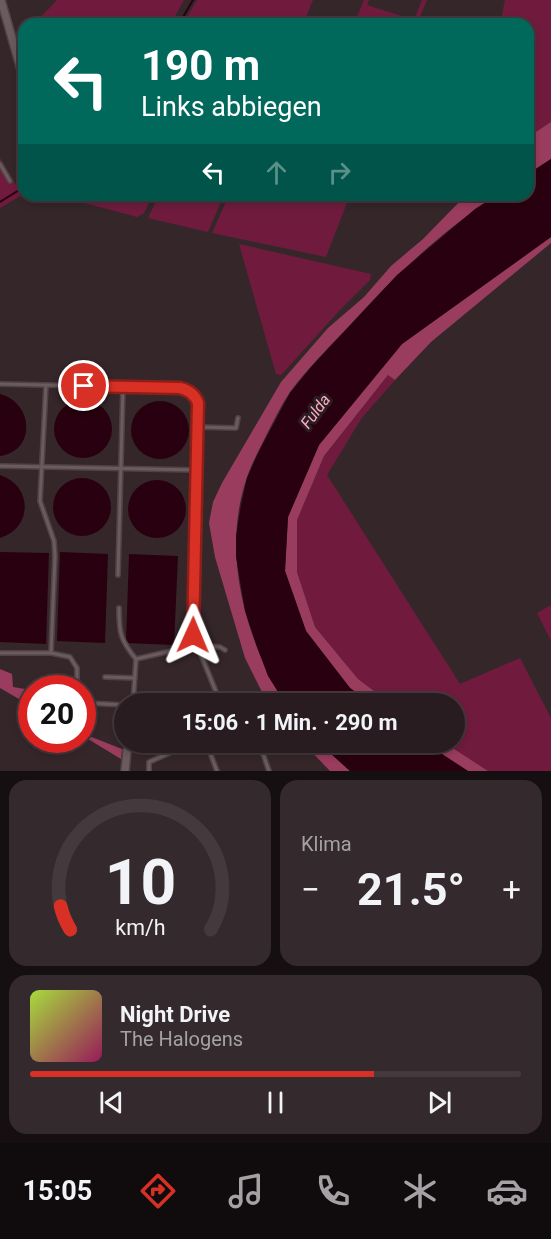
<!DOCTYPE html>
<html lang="de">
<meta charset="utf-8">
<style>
body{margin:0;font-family:Roboto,sans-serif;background:#34292d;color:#f1f3f6;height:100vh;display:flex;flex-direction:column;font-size:22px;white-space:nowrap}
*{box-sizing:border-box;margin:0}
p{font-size:20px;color:#a5a1a5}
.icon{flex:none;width:33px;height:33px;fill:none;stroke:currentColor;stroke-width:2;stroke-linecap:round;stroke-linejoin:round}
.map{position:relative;height:771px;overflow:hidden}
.side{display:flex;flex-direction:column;gap:9px;padding:9px;background:#160f12;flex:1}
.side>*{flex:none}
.guide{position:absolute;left:18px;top:18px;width:516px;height:183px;border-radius:18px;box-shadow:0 3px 9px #0003,0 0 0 2px #443a3e;background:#00695c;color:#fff;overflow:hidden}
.speed{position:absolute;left:18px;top:675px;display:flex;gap:12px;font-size:30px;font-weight:700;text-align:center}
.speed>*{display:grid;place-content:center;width:78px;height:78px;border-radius:50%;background:#281c20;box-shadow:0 3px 9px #0003,0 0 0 2px #443a3e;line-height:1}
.speed .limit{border:9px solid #d22;background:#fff;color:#111}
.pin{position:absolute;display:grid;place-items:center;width:51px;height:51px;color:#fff;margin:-26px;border:3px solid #fff;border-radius:50%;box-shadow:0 2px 6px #0007}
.me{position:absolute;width:66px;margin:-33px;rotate:1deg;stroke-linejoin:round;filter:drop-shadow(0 0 4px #0008)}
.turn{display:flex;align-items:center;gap:21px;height:126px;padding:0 24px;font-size:27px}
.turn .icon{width:78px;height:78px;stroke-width:2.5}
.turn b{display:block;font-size:42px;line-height:51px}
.lanes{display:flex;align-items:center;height:57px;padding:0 24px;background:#0003;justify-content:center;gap:30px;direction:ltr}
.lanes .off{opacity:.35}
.big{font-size:45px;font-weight:700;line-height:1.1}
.side .tile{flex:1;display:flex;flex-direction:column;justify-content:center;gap:9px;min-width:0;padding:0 21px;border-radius:18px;background:#34292d}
.side .dial{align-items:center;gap:0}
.dial svg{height:156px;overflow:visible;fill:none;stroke:#443a3e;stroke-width:7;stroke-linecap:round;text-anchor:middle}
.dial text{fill:#f1f3f6;stroke:none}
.song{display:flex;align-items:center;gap:18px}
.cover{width:72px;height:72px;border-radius:9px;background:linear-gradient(135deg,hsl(80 70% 55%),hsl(330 70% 35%))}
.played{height:6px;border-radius:3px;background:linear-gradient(90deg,#d93025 70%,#443a3e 70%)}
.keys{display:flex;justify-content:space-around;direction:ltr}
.heat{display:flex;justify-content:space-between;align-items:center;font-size:33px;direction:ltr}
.side .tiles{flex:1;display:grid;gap:9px;grid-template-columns:1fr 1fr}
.tile:last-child{grid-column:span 2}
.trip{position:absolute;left:114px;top:693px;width:351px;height:60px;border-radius:30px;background:#281c20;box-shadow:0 3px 9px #0003,0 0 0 2px #443a3e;font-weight:700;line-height:60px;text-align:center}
.dock{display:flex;height:96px;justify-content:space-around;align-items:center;background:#100b0d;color:#a5a1a5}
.dock .icon{width:42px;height:42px}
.dock .active{color:#d93025}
.dock b{font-size:27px;color:#f1f3f6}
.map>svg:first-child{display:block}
.green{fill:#701b3e}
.forest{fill:#9a3c5e}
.water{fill:#29000f}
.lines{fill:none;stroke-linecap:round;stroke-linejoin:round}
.stream{stroke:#29000f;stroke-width:2}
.service-casing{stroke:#504347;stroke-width:6}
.minor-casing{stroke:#504347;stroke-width:10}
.service{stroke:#6b5a5e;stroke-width:3}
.minor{stroke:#6b5a5e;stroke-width:7}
.route-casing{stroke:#8d1f18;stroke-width:15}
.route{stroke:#d93025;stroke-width:10}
.labels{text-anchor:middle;stroke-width:6;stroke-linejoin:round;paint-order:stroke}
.water-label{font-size:16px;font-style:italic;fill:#fbadc3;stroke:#2b1d21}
</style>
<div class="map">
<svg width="551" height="771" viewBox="0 0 551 771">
<rect width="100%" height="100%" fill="#35262a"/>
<g class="green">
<path d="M57,0H184L171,24H34Z"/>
<path d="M197,0H313L303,24H183Z"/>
<path d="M364,0H369L367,5L414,20L422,0H427L417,24H354Z"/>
<path d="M505,0H551V122L528,137V24H500Z"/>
<path d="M0,158L22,195L0,208Z"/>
<path d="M70,195H153L144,213L137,217L81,202Z"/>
<path d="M159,195H224L208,232L148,218Z"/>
<path d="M229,195H350L326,257L212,233Z"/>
<path d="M239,244L371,274L370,280L338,312L281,375L276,374Z"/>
<path d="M389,374L395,380L361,419L327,475L460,684L520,658L551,718V771H488L445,743L454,742V704L390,703L358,679L315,627L297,572V520L324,456Z"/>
<path d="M551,605V641L537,613Z"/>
</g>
<g class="forest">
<path d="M551,122V159L528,174V137Z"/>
<path d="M466,195H497C442,231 394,276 351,324C330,346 308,368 290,392C280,407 272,424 264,440C258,452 251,465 247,477C221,553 245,638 285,703H271L263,694L245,658L215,557L209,523L213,502L222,483L281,382L328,328L364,297L391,266L423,239Z"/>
<path d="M551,237V243L431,342L395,380L388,375L324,456L297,520V572L315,627L358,679L390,703H371L350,688L306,631L285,571L288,517L319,445L402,344Z"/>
<path d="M0,669L12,674L13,687L31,690V706L0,688Z"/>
<path d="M83,708L85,709L84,734L122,749L121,759L83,736Z"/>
<path d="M303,743H319L350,771H330Z"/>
<path d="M425,743H445L488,771H468Z"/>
</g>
<g class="water">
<path d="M551,159V237L402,344L319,445L288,517L285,571L306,631L350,688L371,703H285L268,676L257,647L245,611L236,557V536L241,505L247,478L259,451L290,393L312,366L397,275L475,209L497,195H528V174Z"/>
<path d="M0,394C34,403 36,451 0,456Z"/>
<circle cx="83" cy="429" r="29"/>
<circle cx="160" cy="430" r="29"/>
<path d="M0,475C33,486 33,528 0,538Z"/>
<circle cx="82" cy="507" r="29"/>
<circle cx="157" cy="509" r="29"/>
<path d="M0,552L49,553L46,644L0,642Z"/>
<path d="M60,552L108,554L105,643L57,641Z"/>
<path d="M129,554L178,556L174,645L126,643Z"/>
<path d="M319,743H425L468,771H350Z"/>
</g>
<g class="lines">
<g class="stream">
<path d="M179,24L193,0"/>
<path d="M0,202L24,187"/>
</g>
<g class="service-casing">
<g id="service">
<path d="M0,164L10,181"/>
<path d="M0,384L180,388C189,391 195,395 199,403L193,635L197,645L136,659L133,704"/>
<path d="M46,385L40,501L54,541L55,556L51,653"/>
<path d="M198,427L236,428L238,418"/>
<path d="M0,466L196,470"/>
<path d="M118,575L123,386"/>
<path d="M119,608C119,632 120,640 136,659"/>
<path d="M0,653H51L70,657L77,668V688"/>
<path d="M105,677L135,678"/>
<path d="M133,697L147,699L152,704"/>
<path d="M82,701L88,703L124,705"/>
<path d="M221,704L197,645L220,647L225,650"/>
<path d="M238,704L245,701V704"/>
<path d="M206,742L217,771"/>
<path d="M259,742L269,771"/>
<path d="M149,771V762L195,742"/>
</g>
</g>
<g class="minor-casing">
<g id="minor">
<path d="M1,0L24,80"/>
<path d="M125,771L127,751"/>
</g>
</g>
<use href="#service" class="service"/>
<use href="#minor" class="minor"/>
</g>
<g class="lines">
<g class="route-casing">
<path id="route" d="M84,386L180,388C189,390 195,395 198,403L193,635"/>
</g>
<use href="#route" class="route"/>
</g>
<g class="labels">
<g class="water-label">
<text transform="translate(315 411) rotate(-53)" y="6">Fulda</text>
</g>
</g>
</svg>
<div class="speed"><div class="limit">20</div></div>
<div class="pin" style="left:84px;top:386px;background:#d93025"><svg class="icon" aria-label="arrive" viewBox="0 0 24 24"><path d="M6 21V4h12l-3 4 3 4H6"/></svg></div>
<svg class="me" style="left:193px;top:635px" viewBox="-20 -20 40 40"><path d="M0-17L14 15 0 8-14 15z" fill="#d93025" stroke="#fff" stroke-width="4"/></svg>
<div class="trip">15:06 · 1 Min. · 290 m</div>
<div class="guide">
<div class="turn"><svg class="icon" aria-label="left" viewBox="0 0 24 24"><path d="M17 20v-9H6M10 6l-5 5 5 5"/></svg><div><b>190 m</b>Links abbiegen</div></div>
<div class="lanes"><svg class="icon" aria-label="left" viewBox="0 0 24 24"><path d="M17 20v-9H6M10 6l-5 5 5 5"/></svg><svg class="icon off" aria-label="ahead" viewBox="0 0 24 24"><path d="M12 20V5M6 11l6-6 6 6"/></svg><svg class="icon off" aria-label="right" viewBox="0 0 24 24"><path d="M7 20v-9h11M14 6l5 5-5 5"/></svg></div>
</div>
</div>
<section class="side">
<div class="tiles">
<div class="tile dial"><svg viewBox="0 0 100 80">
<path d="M14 69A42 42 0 1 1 86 69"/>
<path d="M14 69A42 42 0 0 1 9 57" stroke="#d93025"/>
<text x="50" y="56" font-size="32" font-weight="700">10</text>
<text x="50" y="72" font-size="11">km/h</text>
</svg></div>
<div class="tile"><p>Klima</p>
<div class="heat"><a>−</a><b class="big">21.5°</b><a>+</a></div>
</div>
<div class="tile">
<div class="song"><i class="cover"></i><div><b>Night Drive</b><p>The Halogens</p></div></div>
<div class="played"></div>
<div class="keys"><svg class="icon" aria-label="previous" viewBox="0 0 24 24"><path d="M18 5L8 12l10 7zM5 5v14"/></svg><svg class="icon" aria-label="pause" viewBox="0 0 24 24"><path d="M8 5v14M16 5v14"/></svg><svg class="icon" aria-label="next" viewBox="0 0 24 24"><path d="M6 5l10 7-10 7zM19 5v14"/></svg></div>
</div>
</div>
</section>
<nav class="dock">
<b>15:05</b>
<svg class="icon active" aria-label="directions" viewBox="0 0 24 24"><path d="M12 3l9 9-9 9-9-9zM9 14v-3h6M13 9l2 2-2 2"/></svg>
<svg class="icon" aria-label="music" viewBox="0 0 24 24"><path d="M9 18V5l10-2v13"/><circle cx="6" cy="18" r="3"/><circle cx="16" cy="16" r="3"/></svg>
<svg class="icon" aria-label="phone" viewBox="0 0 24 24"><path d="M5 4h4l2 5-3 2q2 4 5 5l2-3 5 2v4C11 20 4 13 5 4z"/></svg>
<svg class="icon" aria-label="climate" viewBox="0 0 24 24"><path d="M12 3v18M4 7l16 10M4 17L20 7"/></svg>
<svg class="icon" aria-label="car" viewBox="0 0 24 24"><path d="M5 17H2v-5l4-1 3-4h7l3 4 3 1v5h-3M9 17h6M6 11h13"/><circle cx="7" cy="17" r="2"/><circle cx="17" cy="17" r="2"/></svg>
</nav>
